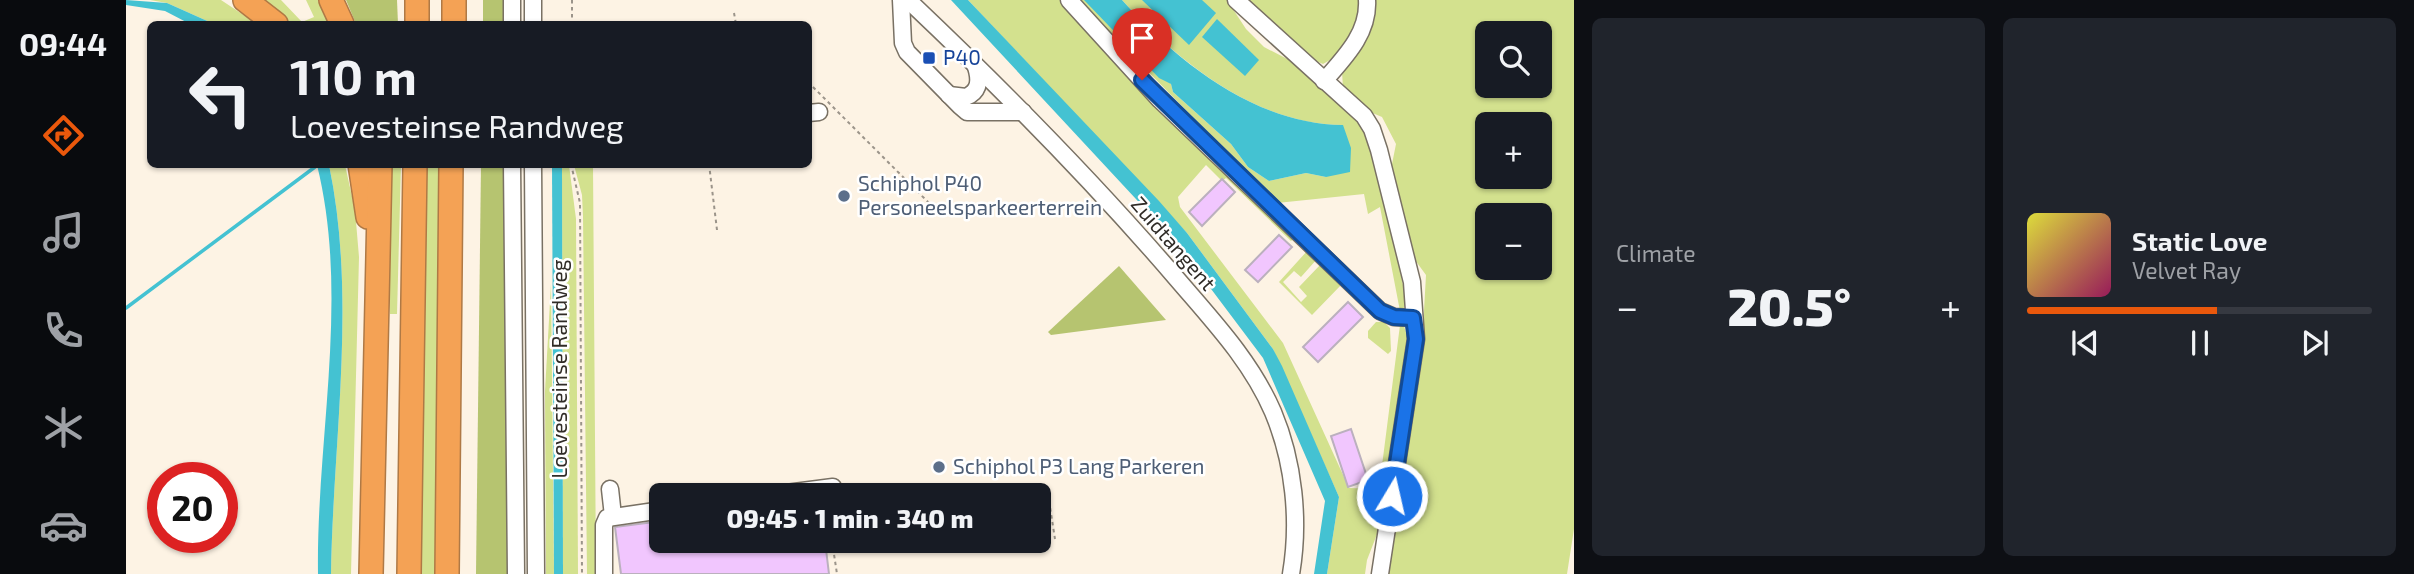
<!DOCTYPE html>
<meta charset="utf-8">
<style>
body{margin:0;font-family:"Exo 2",sans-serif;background:#20242c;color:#f1f3f6;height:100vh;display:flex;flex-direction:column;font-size:26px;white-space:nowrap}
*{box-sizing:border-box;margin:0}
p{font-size:23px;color:#9ea1a6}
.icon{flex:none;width:38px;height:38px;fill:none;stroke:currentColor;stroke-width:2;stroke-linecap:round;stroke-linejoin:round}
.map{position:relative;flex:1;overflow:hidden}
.panel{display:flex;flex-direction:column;gap:18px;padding:18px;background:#0d0f14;width:840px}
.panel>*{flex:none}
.hud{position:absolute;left:21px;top:21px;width:665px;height:147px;border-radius:10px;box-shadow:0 2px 5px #0004;background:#171b24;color:#f1f3f6;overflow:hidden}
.fabs{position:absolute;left:1349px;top:21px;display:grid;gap:14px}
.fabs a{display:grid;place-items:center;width:77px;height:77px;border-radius:10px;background:#171b24;box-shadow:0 2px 5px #0004;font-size:35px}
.speed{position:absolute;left:21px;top:462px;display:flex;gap:14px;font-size:35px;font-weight:700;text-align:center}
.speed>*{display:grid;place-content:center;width:91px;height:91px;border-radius:50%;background:#171b24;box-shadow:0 2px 5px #0004;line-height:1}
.speed .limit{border:10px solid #d22;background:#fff;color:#111}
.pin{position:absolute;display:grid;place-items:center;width:60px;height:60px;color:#fff;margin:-72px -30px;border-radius:50% 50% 50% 0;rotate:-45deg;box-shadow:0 0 7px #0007}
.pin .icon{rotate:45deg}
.me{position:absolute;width:77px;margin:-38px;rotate:9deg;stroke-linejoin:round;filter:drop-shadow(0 0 5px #0008)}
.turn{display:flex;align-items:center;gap:24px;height:147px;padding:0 28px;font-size:32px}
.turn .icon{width:91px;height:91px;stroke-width:2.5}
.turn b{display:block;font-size:49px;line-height:60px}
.big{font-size:52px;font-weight:800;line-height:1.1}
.panel .widget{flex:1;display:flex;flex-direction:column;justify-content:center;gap:10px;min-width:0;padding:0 24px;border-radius:10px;background:#20242c}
.song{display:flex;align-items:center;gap:21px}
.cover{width:84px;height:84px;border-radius:10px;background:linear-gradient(135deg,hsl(60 70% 55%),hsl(330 70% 35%))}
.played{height:7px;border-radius:4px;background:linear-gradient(90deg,#ea580c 55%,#363941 55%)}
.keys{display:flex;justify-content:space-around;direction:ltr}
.heat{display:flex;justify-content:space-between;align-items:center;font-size:38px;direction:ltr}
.panel .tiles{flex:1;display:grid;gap:18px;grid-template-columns:repeat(2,1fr)}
.trip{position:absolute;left:523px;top:483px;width:402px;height:70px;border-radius:10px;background:#171b24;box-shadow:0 2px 5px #0004;font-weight:800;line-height:70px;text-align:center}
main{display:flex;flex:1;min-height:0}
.tabs{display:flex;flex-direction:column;width:126px;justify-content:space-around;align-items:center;background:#090b0e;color:#9ea1a6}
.tabs .icon{width:49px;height:49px}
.tabs .selected{color:#ea580c}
.tabs b{font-size:32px;color:#f1f3f6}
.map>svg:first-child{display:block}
.green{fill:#d3e18e;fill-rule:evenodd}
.forest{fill:#b6c470}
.water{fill:#44c2d2}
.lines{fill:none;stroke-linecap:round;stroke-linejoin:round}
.stream{stroke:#44c2d2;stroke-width:3.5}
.building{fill:#f1c6fe;stroke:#bbb0be;stroke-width:2}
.minor-casing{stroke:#797164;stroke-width:19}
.highway-casing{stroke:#af7945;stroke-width:26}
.path{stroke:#9b948a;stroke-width:2;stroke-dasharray:3.5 3.5;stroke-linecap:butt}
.minor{stroke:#fff;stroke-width:16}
.highway{stroke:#f4a255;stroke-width:23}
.route-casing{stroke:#114b97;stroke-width:18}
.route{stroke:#1a73e8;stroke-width:12}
.transit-dot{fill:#1a4fb4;stroke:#fff;stroke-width:2.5}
.service-dot{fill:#5c6f8a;stroke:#fff;stroke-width:2.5}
.labels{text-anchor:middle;stroke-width:5;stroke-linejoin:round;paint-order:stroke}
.transit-label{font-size:21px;fill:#164399;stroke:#fff;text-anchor:start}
.service-label{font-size:21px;fill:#4e5e75;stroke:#fff;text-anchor:start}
.street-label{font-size:21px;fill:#302c27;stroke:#fff}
</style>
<main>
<nav class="tabs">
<b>09:44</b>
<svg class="icon selected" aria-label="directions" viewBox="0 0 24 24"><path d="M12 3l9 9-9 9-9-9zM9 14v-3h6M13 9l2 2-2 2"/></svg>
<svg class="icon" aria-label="music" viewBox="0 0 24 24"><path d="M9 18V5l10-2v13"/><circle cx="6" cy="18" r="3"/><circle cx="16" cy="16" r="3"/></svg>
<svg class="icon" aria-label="phone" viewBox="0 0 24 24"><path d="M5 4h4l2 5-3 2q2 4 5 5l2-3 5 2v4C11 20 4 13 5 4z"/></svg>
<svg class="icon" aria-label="climate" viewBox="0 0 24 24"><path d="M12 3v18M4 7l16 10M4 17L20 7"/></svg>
<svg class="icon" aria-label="car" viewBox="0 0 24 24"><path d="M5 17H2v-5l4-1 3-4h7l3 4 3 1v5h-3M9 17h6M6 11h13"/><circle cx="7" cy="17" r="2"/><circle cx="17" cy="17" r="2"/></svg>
</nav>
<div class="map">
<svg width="1448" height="574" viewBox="0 0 1448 574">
<rect width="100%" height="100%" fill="#fdf3e4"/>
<g class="green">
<path d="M24,0H95L131,24H88L41,3Z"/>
<path d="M133,0H155L176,22L188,17L180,0H192L203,24H162Z"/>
<path d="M842,0H937L1168,238L1165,241L1100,178L1096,181L1080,165L1052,197L1054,207L1157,343L1223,488L1253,489L1274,325L1277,324L1283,340L1255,524L1241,560L1239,574H1201L1213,497L1147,349L1061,233Z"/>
<path d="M952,0H960L1045,84L1047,92L1105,144L1122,167L1143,181L1180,173L1200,177L1217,125C1131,125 1052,62 996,0H1101L1120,29L1138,47L1169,63L1238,128L1249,157L1279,294L1278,311H1274L1254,207L1242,214L1238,194L1151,203Z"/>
<path d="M1117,0H1235L1236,17L1211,56L1197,64L1181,57Z"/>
<path d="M1244,0H1448V529L1441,574H1260L1296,346L1300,275L1281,249L1265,169L1270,144L1256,117L1237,109L1217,89L1216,71ZM1362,33H1414V86H1362ZM1362,124H1414V177H1362ZM1362,215H1414V268H1362Z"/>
<path d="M203,165H219L229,210L233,257L225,574H205C207,439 231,298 203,165Z"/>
<path d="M260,165H275L271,314H264Z"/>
<path d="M300,165H315L309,574H289Z"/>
<path d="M436,165H443L450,219L452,574H437Z"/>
<path d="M448,165H467L470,574H461L457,216L456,195Z"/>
<path d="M1182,250L1191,259L1175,277L1168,271L1157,282L1175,302L1181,296L1173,287L1195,264L1216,284L1186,315L1153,282Z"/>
<path d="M425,284L428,574H420L419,391Z"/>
<path d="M1250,322H1258L1264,328L1265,351L1262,354L1242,338V331Z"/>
</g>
<g class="forest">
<path d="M220,0H271L272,24H230Z"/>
<rect x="357" y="0" width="24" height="24"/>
<path d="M355,165H381L383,574H350Z"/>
<path d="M993,266L1040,320L925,335L922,332Z"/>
</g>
<g class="water">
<path d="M0,0L41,3L88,24H64L39,11L0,5Z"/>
<path d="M825,0H842L1033,201L1061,233L1147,349L1156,366L1213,497L1201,574H1188L1199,501L1137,358L1049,241Z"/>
<path d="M958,0H996C1051,62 1131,125 1217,125L1225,148L1224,172L1200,177L1180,173L1143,181L1122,167L1105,144L1047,92L1045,84L1033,78Z"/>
<path d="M1016,0H1076L1090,13L1063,45Z"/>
<path d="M1091,19L1133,60L1119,76L1076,37Z"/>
<path d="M191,165H203C231,298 207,439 205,574H192C190,439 224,298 191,165Z"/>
<path d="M426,165H436L437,574H428Z"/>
</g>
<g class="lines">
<path class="stream" d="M0,308L193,164"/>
</g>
<g class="building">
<path d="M1096,179L1109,192L1076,226L1063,212Z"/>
<path d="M1153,235L1166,247L1132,282L1119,270Z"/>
<path d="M1222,302L1237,317L1192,362L1177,347Z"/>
<path d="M1225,429L1242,480L1222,487L1205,436Z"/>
<path d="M536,521V541H699L703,574H495L489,527Z"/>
</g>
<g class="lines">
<g class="minor-casing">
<g id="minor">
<path d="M775,0L777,43L781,52L834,106L841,112H897"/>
<path d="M782,0C876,89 967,181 1051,279C1087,321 1125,361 1147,412C1168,462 1174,521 1165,574"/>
<path d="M943,0L1034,100L1254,311L1268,317L1287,318"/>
<path d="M1110,0L1238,116L1246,129L1253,150L1286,282L1290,339L1254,574"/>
<path d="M386,24V0"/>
<path d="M407,24V0"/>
<path d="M1198,81C1219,57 1243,33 1241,0"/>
<path d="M823,95L840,97C854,91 854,80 850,67"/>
<path d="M682,113L693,112"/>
<path d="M386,164L390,574"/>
<path d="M407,164L410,574"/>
<path d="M484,489L487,516"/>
<path d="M645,495L707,487"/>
<path d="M478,574V525L481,518L536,510"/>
</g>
</g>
<g class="highway-casing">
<g id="highway">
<path d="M119,0L150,24"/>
<path d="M205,0L216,24"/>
<path d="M291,24V0"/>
<path d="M328,24V0"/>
<path d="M234,164L242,217"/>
<path d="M245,574L254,164"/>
<path d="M283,574L289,164"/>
<path d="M321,574L325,164"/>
</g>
</g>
<g class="path">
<path d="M446,0V24"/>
<path d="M608,13L610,24"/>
<path d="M682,82L804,204"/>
<path d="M445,164L454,203L456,574"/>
<path d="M583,164L591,230"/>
<path d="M823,491V495"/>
<path d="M914,499L924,507L929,539"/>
<path d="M706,541L711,574"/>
</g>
<use href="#minor" class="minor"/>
<use href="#highway" class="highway"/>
</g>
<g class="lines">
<g class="route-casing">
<path id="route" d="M1016,80L1254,311L1268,317L1287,318L1290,339L1266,496"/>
</g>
<use href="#route" class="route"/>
</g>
<rect class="transit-dot" x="796" y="51" width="14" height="14" rx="3.5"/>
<g class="service-dot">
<circle cx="718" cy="196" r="7"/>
<circle cx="813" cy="467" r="7"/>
</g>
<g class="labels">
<g class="transit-label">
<text x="817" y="65">P40</text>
</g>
<g class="service-label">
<text x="732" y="191">Schiphol P40<tspan x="732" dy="24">Personeelsparkeerterrein</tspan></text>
<text x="827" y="474">Schiphol P3 Lang Parkeren</text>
</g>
<g class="street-label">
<text transform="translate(1047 244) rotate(49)" y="7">Zuidtangent</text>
<text transform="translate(434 369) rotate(-90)" y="7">Loevesteinse Randweg</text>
</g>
</g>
</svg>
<div class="fabs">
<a><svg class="icon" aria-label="search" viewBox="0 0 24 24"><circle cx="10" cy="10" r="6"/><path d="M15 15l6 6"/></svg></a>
<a>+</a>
<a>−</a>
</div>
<div class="speed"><div class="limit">20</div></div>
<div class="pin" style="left:1016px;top:80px;background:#d93025"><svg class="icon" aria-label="arrive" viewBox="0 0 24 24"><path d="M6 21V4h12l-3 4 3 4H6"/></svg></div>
<svg class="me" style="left:1266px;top:496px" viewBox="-20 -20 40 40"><circle r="17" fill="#1a73e8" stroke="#fff" stroke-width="3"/><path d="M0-11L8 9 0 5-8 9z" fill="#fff"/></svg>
<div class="trip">09:45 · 1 min · 340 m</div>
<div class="hud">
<div class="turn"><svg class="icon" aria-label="left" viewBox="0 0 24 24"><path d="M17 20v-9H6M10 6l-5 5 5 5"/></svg><div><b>110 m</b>Loevesteinse Randweg</div></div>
</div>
</div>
<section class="panel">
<div class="tiles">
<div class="widget"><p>Climate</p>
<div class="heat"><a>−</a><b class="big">20.5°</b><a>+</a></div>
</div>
<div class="widget">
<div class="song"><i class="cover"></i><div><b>Static Love</b><p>Velvet Ray</p></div></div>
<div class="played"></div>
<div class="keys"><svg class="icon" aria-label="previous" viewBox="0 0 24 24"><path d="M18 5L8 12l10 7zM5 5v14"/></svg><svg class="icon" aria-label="pause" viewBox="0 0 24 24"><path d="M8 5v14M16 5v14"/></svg><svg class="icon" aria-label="next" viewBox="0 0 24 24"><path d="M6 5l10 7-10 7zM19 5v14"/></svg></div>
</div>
</div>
</section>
</main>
